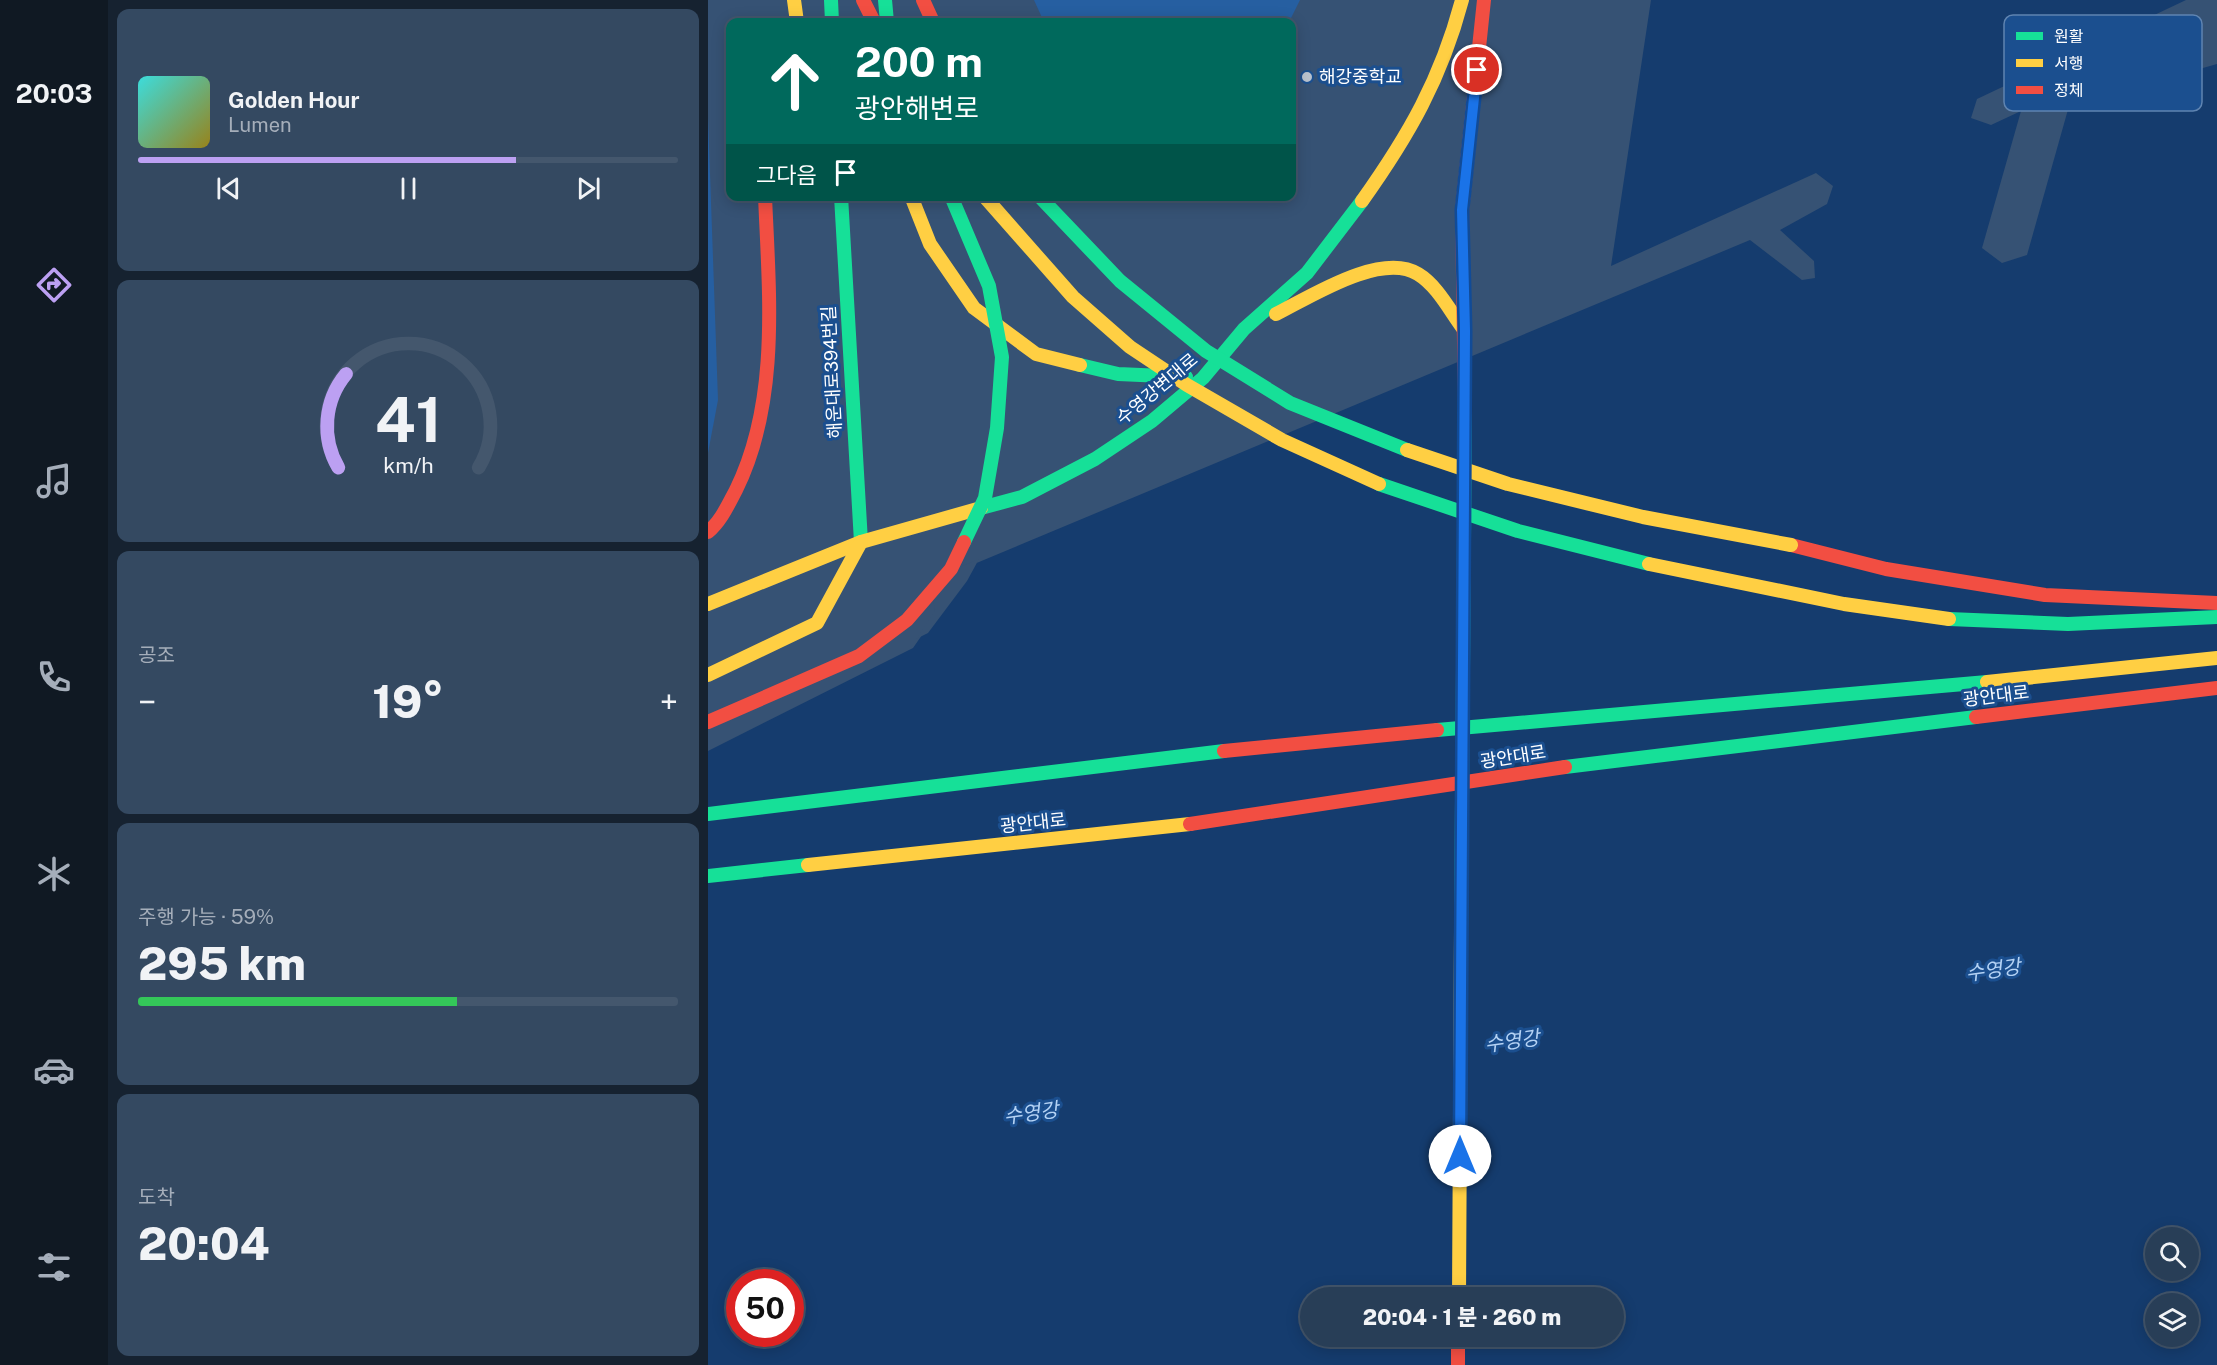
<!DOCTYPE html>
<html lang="ko">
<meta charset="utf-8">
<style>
body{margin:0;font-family:"Public Sans","Noto Sans KR",sans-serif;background:#344961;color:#f1f3f6;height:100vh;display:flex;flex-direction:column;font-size:22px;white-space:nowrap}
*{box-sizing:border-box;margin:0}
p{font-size:20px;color:#a5aeba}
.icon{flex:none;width:33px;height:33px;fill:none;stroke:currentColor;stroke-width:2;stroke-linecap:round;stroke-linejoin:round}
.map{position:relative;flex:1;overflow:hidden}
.side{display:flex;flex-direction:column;gap:9px;padding:9px;background:#162230;width:600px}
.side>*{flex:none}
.top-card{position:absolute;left:18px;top:18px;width:570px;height:183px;border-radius:12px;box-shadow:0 3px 15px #0003,0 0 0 2px #44576d;background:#00695c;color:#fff;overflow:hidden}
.buttons{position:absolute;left:1437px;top:1227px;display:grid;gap:12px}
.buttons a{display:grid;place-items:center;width:54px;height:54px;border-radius:50%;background:#283e57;box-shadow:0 3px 15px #0003,0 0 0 2px #44576d;font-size:30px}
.speed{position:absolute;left:18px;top:1269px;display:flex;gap:12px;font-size:30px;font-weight:700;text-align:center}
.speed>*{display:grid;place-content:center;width:78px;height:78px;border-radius:50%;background:#283e57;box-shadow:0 3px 15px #0003,0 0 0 2px #44576d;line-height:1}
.speed .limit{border:9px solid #d22;background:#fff;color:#111}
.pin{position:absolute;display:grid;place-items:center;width:51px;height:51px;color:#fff;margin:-26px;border:3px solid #fff;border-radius:50%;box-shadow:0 2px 6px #0007}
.me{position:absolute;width:66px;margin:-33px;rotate:0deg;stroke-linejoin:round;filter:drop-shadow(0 0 4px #0008)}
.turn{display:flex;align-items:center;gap:21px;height:126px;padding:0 30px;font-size:27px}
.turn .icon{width:78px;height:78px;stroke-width:2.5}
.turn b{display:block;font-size:42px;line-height:51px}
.then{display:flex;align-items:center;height:57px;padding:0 30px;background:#0003;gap:12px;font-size:22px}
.big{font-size:45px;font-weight:800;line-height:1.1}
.side .widget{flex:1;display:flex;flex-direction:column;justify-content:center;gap:9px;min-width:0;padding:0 21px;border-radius:12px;background:#344961}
.side .dial{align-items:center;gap:0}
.dial svg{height:156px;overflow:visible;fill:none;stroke:#44576d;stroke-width:7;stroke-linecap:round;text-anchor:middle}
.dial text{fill:#f1f3f6;stroke:none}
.song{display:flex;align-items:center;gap:18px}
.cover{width:72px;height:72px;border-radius:9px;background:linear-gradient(135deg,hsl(180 70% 55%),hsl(50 70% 35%))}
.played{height:6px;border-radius:3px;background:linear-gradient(90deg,#bca0f2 70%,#44576d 70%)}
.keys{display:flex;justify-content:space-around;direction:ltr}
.heat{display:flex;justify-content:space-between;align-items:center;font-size:33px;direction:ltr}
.charge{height:9px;border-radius:4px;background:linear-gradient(90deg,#34c759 59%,#44576d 0)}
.trip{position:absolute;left:592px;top:1287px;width:324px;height:60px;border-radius:30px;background:#283e57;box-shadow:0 3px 15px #0003,0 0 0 2px #44576d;font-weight:800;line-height:60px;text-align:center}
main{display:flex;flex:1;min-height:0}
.tab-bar{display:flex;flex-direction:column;width:108px;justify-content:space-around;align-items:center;background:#101923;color:#a5aeba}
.tab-bar .icon{width:42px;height:42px}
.tab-bar .active{color:#bca0f2}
.tab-bar b{font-size:27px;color:#f1f3f6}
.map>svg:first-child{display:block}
.green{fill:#265fa1}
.water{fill:#153c6e;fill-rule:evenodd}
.pier{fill:#365274}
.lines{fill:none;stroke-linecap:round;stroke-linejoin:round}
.fast{stroke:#16e098;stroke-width:14}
.slow{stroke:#ffcf43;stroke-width:14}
.jam{stroke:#f24e42;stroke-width:14}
.fast-bridge{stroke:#16e098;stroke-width:14}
.slow-bridge{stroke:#ffcf43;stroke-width:14}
.jam-bridge{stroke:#f24e42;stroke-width:14}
.route-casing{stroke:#114b97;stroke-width:15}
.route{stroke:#1a73e8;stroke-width:10}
.poi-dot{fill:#b9c2ce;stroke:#1b4f8f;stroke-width:2}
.labels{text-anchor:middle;stroke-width:6;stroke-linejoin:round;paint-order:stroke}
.poi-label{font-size:18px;fill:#fff;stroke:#1b4f8f;text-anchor:start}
.street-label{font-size:18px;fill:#fff;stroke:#1b4f8f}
.water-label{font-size:20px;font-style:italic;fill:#b5d3f5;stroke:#1b4f8f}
.key{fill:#1b4f8f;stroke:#5f84b1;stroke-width:1.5}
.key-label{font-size:16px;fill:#fff}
</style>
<main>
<nav class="tab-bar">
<b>20:03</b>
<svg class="icon active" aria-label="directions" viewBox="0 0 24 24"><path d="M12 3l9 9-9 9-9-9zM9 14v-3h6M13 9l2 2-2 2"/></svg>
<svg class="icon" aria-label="music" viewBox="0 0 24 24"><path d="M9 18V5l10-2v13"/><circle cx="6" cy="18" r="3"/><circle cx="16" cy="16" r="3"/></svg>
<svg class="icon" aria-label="phone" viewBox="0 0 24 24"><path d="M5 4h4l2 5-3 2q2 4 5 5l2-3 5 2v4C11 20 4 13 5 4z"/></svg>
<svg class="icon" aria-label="climate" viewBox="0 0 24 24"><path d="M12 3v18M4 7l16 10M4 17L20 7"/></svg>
<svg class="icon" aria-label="car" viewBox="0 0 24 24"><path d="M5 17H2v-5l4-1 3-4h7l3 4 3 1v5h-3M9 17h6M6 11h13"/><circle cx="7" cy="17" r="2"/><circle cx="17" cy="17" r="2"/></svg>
<svg class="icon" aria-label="filters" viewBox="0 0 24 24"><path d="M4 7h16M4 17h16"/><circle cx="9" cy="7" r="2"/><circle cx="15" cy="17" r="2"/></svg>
</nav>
<section class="side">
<div class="widget">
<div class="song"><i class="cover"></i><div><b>Golden Hour</b><p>Lumen</p></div></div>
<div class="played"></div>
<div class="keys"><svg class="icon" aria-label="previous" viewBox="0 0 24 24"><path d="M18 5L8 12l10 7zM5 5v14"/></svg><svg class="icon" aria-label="pause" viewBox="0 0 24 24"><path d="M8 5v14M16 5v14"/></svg><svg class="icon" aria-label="next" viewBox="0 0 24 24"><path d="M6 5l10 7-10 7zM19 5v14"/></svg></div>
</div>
<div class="widget dial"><svg viewBox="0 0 100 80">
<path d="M14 69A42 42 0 1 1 86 69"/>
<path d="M14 69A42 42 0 0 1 18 21" stroke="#bca0f2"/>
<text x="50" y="56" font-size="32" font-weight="700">41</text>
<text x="50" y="72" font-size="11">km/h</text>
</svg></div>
<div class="widget"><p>공조</p>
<div class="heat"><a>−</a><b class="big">19°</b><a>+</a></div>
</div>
<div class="widget"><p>주행 가능 · 59%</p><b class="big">295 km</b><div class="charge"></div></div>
<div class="widget"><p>도착</p><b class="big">20:04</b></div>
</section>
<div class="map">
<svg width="1509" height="1365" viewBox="0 0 1509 1365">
<rect width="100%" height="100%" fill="#365274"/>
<g class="green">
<path d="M326,0H592L581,22H336Z"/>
<path d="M0,117L10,400L0,453Z"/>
</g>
<path class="water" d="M943,0H1478L1269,99L1263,118L1283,125L1313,111L1274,248L1294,263L1319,255L1361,106L1509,64V1365H0V751L205,648L230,612L223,582L1042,240L1094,280L1107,278L1106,261L1072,230L1119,204L1125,186L1108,173L903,266ZM1448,1238H1480V1270H1448ZM32,1282H82V1334H32ZM603,1298H906V1336H603ZM1448,1304H1480V1336H1448Z"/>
<path class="pier" d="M271,559L259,581L220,633L208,639L227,611L222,579Z"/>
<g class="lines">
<g class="fast">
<path d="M123,0L124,22"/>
<path d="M177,0L179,22"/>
<path d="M133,196L153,542"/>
<path d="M372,365L410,374L478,377"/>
<path d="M273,508L314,497L387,459L444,421L495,378L536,329L599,273L654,201"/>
<path d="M0,876L100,865"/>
<path d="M753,931L757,409"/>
</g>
<g class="slow">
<path d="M86,0L89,22"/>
<path d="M203,196L222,244L266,308L328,354L372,365"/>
<path d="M654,201C701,135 733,79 754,0"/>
<path d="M568,314C602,297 673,251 710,274C730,286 743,313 757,331"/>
<path d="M0,604L153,542L273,508"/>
<path d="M0,675L109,623L153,542"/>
<path d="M751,1298L753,931"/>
</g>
<g class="jam">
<path d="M155,0L166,22"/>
<path d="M215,0L225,22"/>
<path d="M757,409L754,210L776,0"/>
<path d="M0,532C13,521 20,505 28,490C72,401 61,293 57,196"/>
<path d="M1083,545L1178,569L1337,595L1509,603"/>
<path d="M750,1336V1365"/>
</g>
<g class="fast-bridge">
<path d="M243,196L281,286L294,357L289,428L277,498L256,542"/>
<path d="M331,196L412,281L498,351L582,403L699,450"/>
<path d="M671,484L810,531L941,564"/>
<path d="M1241,619L1360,624L1509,617"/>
<path d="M729,730L1279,682"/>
<path d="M857,767L1268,717"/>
<path d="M0,814L516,751"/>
</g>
<g class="slow-bridge">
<path d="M276,196L365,297L422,347L479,385L574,440L671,484"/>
<path d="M699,450L800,484L935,517L1083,545"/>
<path d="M941,564L1136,604L1241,619"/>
<path d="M1279,682L1509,658"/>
<path d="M100,865L482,824"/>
</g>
<g class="jam-bridge">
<path d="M1268,717L1509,688"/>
<path d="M0,722L151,656L199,620L243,569L256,542"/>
<path d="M516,751L729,730"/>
<path d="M482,824L857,767"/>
</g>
</g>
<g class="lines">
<g class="route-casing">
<path id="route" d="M752,1156L757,331L754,210L769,70"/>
</g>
<use href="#route" class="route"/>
</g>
<circle class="poi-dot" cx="599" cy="77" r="6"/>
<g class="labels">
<g class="poi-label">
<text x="611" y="83">해강중학교</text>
</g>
<g class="street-label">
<text transform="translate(124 372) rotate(-93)" y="6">해운대로394번길</text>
<text transform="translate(449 389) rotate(-40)" y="6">수영강변대로</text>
<text transform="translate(1288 696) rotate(-7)" y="6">광안대로</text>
<text transform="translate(805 757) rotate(-9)" y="6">광안대로</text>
<text transform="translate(325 823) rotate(-6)" y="6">광안대로</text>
</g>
<g class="water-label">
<text transform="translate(1285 970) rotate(-8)" y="7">수영강</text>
<text transform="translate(804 1041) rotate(-8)" y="7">수영강</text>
<text transform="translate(323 1113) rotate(-8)" y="7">수영강</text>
</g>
</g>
<rect x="1296" y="15" width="198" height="96" rx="9" class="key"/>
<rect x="1308" y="32" width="27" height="8" fill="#16e098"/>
<rect x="1308" y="59" width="27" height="8" fill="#ffcf43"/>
<rect x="1308" y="86" width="27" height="8" fill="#f24e42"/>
<g class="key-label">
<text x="1346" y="42">원활</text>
<text x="1346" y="69">서행</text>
<text x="1346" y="96">정체</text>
</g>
</svg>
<div class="buttons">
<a><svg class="icon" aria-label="search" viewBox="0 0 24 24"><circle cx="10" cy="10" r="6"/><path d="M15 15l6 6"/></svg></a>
<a><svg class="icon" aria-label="layers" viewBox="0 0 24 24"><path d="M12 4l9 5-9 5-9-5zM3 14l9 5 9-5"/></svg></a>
</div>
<div class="speed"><div class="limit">50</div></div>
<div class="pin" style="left:769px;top:70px;background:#d93025"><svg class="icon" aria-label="arrive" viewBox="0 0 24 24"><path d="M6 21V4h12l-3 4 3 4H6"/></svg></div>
<svg class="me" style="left:752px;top:1156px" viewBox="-20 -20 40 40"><circle r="19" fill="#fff"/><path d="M0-13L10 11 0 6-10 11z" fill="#1a73e8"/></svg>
<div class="trip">20:04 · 1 분 · 260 m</div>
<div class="top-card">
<div class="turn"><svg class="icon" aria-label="ahead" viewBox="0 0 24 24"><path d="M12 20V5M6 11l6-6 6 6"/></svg><div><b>200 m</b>광안해변로</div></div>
<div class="then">그다음<svg class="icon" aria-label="arrive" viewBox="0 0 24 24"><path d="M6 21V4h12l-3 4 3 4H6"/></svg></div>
</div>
</div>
</main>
